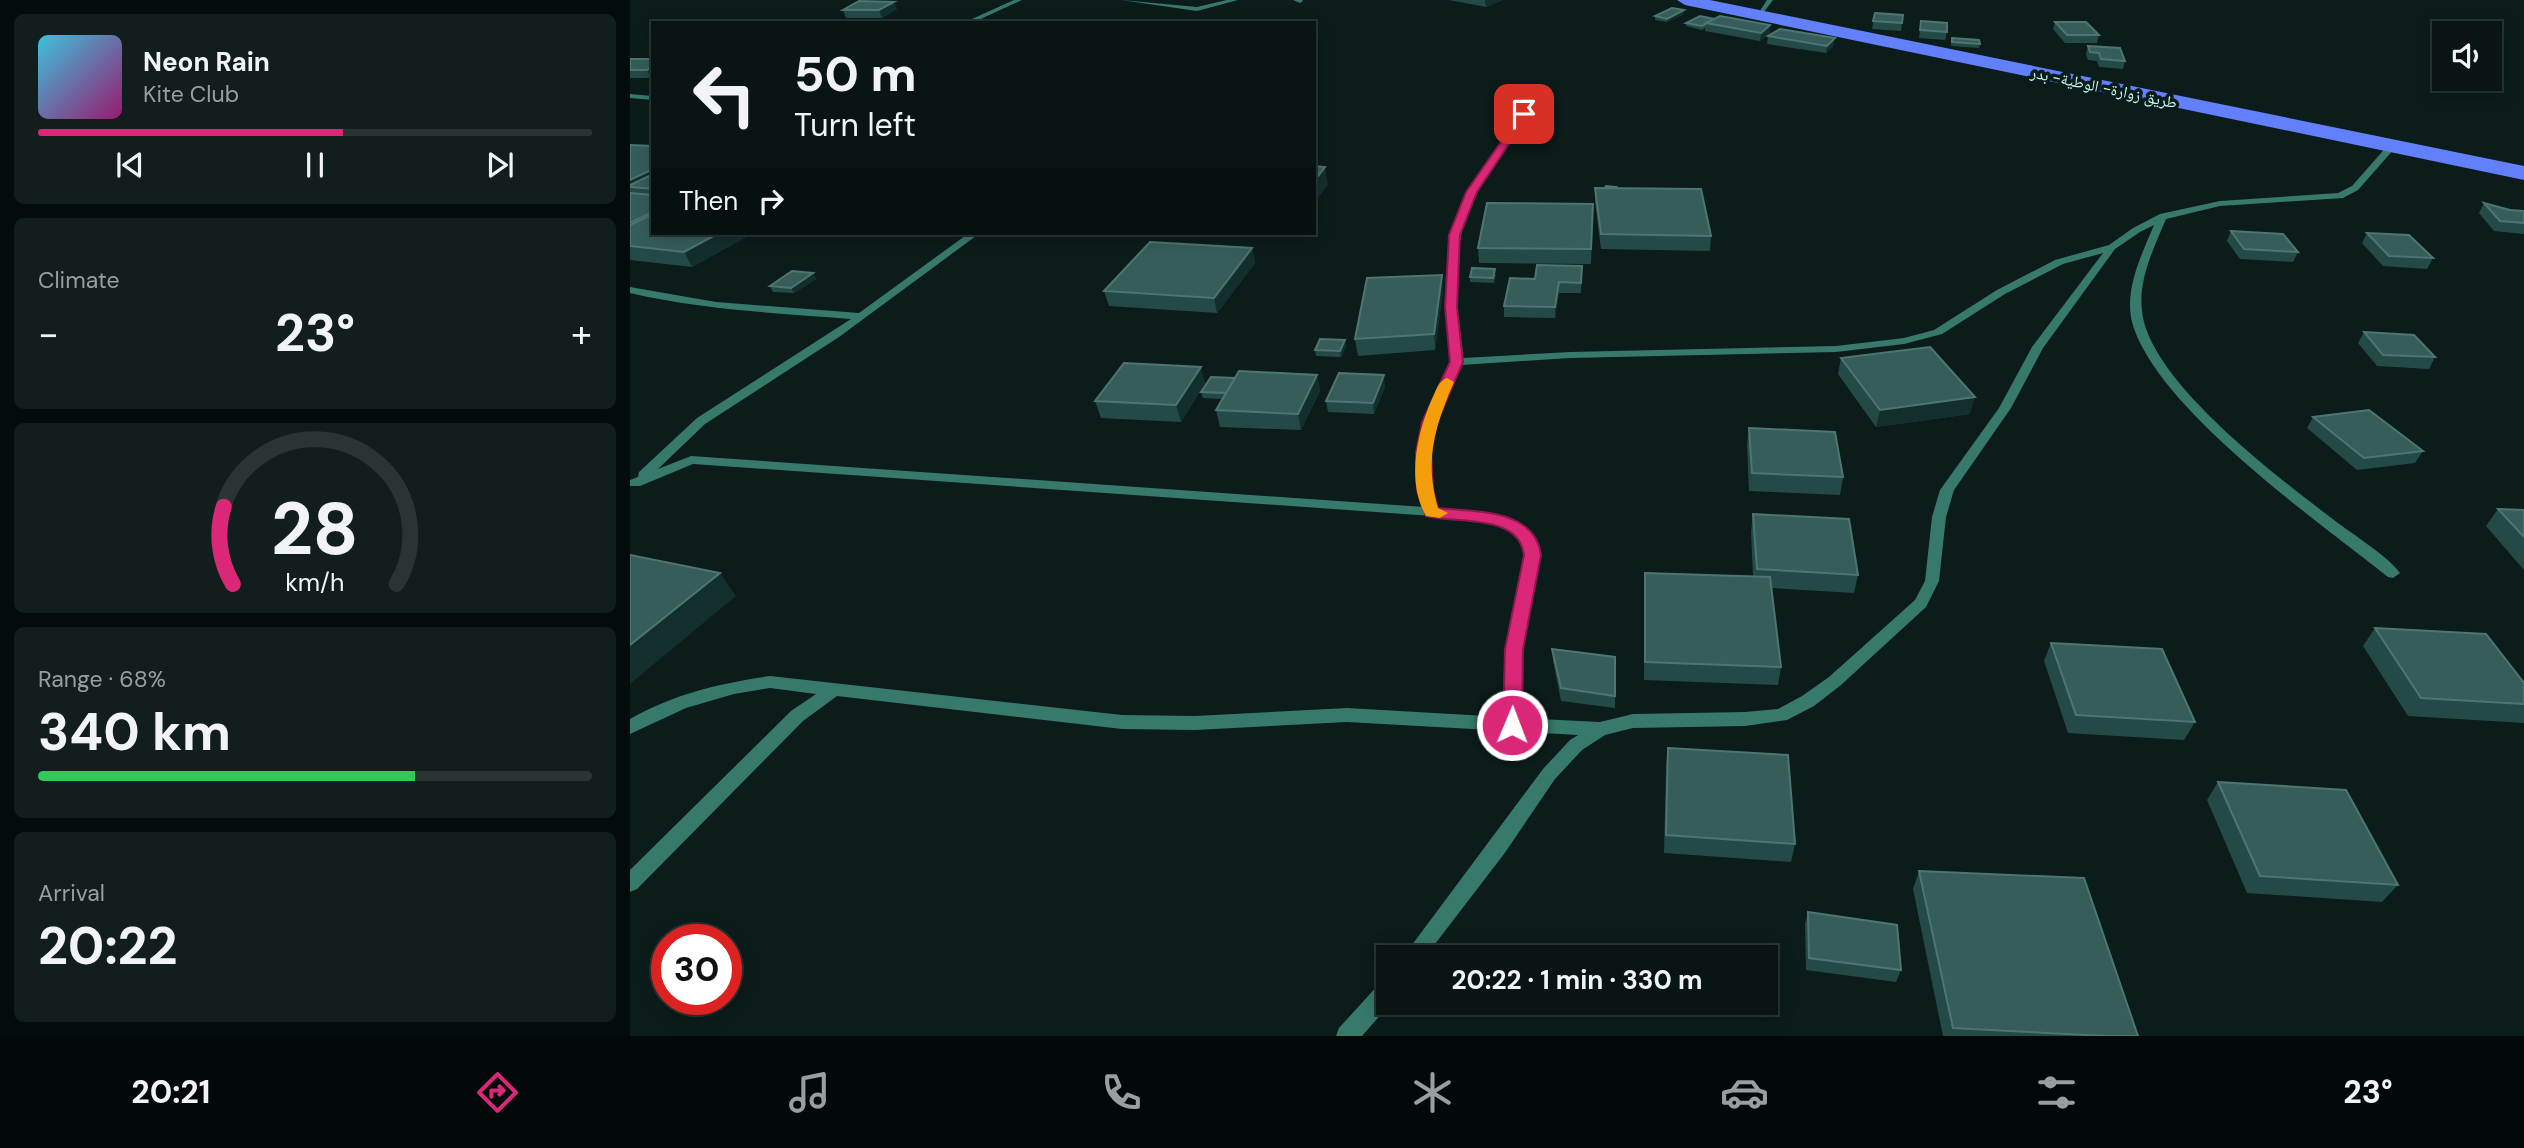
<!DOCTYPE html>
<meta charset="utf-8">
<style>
body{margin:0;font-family:"DM Sans","Noto Naskh Arabic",sans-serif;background:#111e1d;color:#f1f3f6;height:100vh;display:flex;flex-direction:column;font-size:26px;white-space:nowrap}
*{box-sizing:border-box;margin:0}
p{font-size:23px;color:#989fa0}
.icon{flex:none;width:38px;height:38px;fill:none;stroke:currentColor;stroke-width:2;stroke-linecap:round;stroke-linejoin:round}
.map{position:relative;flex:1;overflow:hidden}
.side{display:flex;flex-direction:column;gap:14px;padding:14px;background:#040c0b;width:630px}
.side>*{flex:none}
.guide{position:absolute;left:21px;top:21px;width:665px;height:214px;border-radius:0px;box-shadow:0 4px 18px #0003,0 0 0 2px #293434;background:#081514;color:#f1f3f6;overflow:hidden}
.tools{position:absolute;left:1802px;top:21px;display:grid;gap:14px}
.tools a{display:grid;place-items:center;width:70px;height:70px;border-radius:0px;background:#081514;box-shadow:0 4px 18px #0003,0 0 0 2px #293434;font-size:35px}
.speed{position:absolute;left:21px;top:924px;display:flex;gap:14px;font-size:35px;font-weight:700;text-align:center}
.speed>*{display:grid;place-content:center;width:91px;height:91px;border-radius:50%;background:#081514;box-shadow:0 4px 18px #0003,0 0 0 2px #293434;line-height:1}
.speed .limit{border:10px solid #d22;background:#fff;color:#111}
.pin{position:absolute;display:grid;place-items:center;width:60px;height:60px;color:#fff;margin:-30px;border-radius:14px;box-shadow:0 4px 10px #0006}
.me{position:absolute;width:77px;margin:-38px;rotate:1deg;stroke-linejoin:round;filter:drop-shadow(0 0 5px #0008)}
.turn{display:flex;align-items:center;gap:24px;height:147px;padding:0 28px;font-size:32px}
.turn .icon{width:91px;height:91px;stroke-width:2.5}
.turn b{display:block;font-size:49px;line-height:60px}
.then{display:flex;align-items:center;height:66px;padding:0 28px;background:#0003;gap:14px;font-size:26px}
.big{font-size:52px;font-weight:700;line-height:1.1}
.side .widget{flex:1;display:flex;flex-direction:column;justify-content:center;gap:10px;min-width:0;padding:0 24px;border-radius:10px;background:#111e1d}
.side .dial{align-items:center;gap:0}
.dial svg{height:182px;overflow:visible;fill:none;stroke:#293434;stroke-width:7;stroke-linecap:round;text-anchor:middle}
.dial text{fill:#f1f3f6;stroke:none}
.song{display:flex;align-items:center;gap:21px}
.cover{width:84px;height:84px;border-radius:10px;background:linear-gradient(135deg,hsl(190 70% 55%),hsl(320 70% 35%))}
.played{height:7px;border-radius:4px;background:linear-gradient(90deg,#db2777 55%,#293434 55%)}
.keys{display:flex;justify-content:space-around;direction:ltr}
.heat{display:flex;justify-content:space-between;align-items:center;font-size:38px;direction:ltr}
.charge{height:10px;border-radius:5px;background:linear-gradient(90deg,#34c759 68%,#293434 0)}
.trip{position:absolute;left:746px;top:945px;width:402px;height:70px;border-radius:0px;background:#081514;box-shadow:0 4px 18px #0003,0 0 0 2px #293434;font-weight:700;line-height:70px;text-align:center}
.menu{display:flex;height:112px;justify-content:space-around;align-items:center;background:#030808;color:#989fa0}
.menu .icon{width:49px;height:49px}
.menu .selected{color:#db2777}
.menu b{font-size:32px;color:#f1f3f6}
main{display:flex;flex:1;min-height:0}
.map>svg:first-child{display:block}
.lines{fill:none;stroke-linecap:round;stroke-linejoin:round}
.minor{fill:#377a6b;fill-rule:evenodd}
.tertiary{fill:#377a6b;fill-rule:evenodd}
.trunk{fill:#6280fc;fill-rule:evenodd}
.wall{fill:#244a47}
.shaded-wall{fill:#132f2d}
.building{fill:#365d5a;stroke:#4c7672;stroke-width:2}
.route{fill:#db2777;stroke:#8e194d;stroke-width:2}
.slow{fill:#f59e0b}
.labels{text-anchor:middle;stroke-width:7;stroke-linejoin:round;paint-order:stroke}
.far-street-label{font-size:16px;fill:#c7fef6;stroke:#0b1c1a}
</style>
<main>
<section class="side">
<div class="widget">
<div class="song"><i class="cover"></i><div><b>Neon Rain</b><p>Kite Club</p></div></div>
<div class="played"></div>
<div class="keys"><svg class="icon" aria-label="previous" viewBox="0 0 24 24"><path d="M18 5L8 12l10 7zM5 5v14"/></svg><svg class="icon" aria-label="pause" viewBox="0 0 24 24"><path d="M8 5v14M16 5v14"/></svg><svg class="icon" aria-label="next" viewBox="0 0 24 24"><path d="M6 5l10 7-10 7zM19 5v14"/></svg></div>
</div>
<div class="widget"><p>Climate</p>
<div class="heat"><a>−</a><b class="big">23°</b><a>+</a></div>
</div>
<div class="widget dial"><svg viewBox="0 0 100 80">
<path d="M14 69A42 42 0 1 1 86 69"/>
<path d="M14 69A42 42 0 0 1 10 35" stroke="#db2777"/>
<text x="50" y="56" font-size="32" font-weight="700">28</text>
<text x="50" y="72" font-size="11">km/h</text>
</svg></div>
<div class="widget"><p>Range · 68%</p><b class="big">340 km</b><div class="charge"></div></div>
<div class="widget"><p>Arrival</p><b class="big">20:22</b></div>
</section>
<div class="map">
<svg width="1894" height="1036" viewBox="0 0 1894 1036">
<rect width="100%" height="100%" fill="#0b1c1a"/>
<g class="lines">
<g class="minor">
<path d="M384,0H392L342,23H333Z"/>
<path d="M491,0L567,7L597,0H608L567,11Z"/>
<path d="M663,0H672L673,1L670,3Z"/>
<path d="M905,93L912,95C874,149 828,203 826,272C826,287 825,301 827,315C829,330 833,343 833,358L940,352L1206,346L1274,338L1304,330L1367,290L1425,260L1479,245L1503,228L1530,214L1590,201L1708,193L1722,186L1759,144H1765V148L1728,190L1713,198L1590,206L1536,219C1524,248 1508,279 1512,311C1519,381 1649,478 1704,520C1722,534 1758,556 1770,573L1763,578L1758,577C1689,522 1525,407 1502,322C1494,289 1512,254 1524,225L1510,232L1485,249L1413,348L1381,408L1324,490L1316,517L1309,581L1296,607L1211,685L1184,706L1157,720L1115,726L1003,728L975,735L952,750L925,779L874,854L795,957H773L913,769L940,740L948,735L717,722L565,730L492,729L207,696L173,721L7,889L0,892V870L161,711L186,694L140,688L104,694L56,708L0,734V719C43,694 91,683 140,676L492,715L565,716L717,708L874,717L876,649L895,555C885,523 860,521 831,518L63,464L10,486H0V480L8,477L9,472L67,418L221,319C146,313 73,310 0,293V287L86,302L229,313L339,233H350L209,337L75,424L28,469L61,456L794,507L787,469L790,440L797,412L821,358L815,301L819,244L826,221L847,177ZM1473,253L1402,347L1369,408L1310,490L1302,517L1295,581L1285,600L1199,677L1172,696L1148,709L1115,712L1003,714L970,722L891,718L892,649L909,555C895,508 849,511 808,508C796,472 800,435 814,400C819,388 827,377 831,365L940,358L1206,352L1274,344L1312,334L1375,294L1433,264Z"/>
<path d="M0,94L23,96V100L0,98Z"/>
<path d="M758,980V1003H761L732,1036H706L709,1028L750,983Z"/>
</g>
<path class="tertiary" d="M1137,0H1143L1130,17H1126Z"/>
<path class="trunk" d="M1047,0H1080L1894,166V180L1055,5Z"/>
</g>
<g class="wall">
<path d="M819,0H873L856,7Z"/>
<path d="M267,9L252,18H216L213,10Z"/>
<path d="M1054,10V14L1037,22L1025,20V16Z"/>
<path d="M1245,13L1273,15L1271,31L1242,29Z"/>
<path d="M1084,19L1140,25V33L1130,41L1075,31V28L1072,30L1056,26V23Z"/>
<path d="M1291,21L1317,32L1315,40L1289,38Z"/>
<path d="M1425,22L1469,35L1467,43H1435L1423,29Z"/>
<path d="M1138,36L1205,38L1203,46L1196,53L1137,44Z"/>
<path d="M1322,38L1350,44L1349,48L1321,46Z"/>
<path d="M1458,46L1495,61L1493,69L1469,67L1467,61L1458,60L1456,54Z"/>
<path d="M0,59H23L21,78H0Z"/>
<path d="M0,145L23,146V233H123L62,267L0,260Z"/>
<path d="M965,188H986L1081,236L1080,251L971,249L965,202Z"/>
<path d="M1854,203L1880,210L1894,211V234L1864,231L1849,213Z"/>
<path d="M963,204L961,264L849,263L848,248Z"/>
<path d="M1601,231L1668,252L1663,262L1610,259L1597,241Z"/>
<path d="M577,233H662L659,237Z"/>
<path d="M1737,233L1803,258L1797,269L1753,266L1732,243Z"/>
<path d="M622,248L625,263L587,313L479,306L474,291Z"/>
<path d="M952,266L951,293H929L925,318L874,317V306L905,279Z"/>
<path d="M183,273L186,279L164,293L143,292L140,286Z"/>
<path d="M866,274L864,283L840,282V277Z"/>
<path d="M813,291L805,350L728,356L725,339Z"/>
<path d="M1734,332L1805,357L1799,369L1747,366L1728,343Z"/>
<path d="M716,346L711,357L686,356L685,350Z"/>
<path d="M1211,358L1340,414L1246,427L1208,374Z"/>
<path d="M687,375L690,391L671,430L590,427L586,410L592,399L573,398L571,392L605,378Z"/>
<path d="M575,383L551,422L471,418L465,401Z"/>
<path d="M755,387L744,414L698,412L696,401Z"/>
<path d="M1683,417L1793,451L1785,463L1727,470L1677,428Z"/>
<path d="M1119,428L1213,477L1210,495L1119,491L1117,445Z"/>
<path d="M1868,509L1894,510V570L1856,526Z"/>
<path d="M1123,514L1228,575L1224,593L1141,588L1151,667L1148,685L1014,680L1015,573L1123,576L1121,532Z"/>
<path d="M1745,628L1894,683V723L1778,716L1733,646Z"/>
<path d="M1421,643L1565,722L1554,740L1438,733L1414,661Z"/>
<path d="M922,649L985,696V708L931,701L923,661Z"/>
<path d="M1038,748L1165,844L1161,862L1034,853L1036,766Z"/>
<path d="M1588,782L1768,885L1752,902L1617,893L1577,800Z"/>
<path d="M1289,871L1508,1036H1313L1283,889Z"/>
<path d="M1178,912L1271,970L1266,982L1176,970L1175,924Z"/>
</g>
<g class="shaded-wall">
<path d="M855,0H873L856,7Z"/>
<path d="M264,2L267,9L252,18L249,10Z"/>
<path d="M1054,10V14L1037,22V19Z"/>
<path d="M1140,25V33L1130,41L1131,33Z"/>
<path d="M1205,38L1203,46L1196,53L1197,46Z"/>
<path d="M23,67V77L21,78L17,70Z"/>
<path d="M695,167L698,185L684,203V181Z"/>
<path d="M23,169V187H0V180Z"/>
<path d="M23,212V231L0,242V223Z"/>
<path d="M89,233H123L62,267L54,252Z"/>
<path d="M622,248L625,263L587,313L584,298Z"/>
<path d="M183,273L186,279L164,293L161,288Z"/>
<path d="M812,275L813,291L805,350L804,334Z"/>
<path d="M929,282V293L925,318V307Z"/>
<path d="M715,340L716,346L711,357L710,351Z"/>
<path d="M571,367L575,383L551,422L546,405Z"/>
<path d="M687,375L690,391L671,430L668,414Z"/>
<path d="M754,375L755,387L744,414L743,403Z"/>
<path d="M1345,397L1340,414L1246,427L1250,410Z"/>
<path d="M90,573L106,596L0,684V645Z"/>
</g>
<g class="building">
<path d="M229,1L264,2L249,10H213Z"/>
<path d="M1042,8L1054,10L1037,19L1025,16Z"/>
<path d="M1245,13L1273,15L1272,23L1243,21Z"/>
<path d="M1070,16L1084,19L1072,26L1056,23Z"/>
<path d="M1090,16L1140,25L1131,33L1076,23Z"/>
<path d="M1291,21L1317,23V32L1290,30Z"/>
<path d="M1425,22H1456L1469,35H1437Z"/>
<path d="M1150,29L1205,38L1197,46L1138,36Z"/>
<path d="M1322,38L1349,40L1350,44L1322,42Z"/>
<path d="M1458,46L1490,48L1495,61L1471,59L1469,53L1460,52Z"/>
<path d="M0,59H23V67L17,70H0Z"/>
<path d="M0,145L23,146V169L0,180Z"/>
<path d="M684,166L695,167L684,181Z"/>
<path d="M23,174V189L0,187V185Z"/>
<path d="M976,186L986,187L985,188H975Z"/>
<path d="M965,188L1071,189L1081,236L971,234Z"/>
<path d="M0,193L23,195V212L0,223Z"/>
<path d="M857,203L963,204L961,249L848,248Z"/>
<path d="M1854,203L1880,210L1894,211V223L1870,221Z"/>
<path d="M23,214V233H89L54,252L0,246V225Z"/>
<path d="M1601,231L1653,234L1668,252L1614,249Z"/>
<path d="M1737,233L1779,235L1803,258L1759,256Z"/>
<path d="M520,242L622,248L584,298L474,291Z"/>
<path d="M907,265L952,266L951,283L929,282L925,307L874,306L880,278L905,279Z"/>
<path d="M842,268L865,269L863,278L840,277Z"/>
<path d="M162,271L183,273L161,288L140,286Z"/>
<path d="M812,275L804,334L725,339L737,278Z"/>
<path d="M1734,332L1784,335L1805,357L1753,355Z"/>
<path d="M690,339L715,340L710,351L685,350Z"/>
<path d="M1300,347L1345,397L1250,410L1211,358Z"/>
<path d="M494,363L571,367L546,405L465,401Z"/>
<path d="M609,371L687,375L668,414L586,410Z"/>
<path d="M709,373L754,375L743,403L696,401Z"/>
<path d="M581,377L605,378L596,393L571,392Z"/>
<path d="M1739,410L1793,451L1734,458L1683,417Z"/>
<path d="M1119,428L1205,432L1213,477L1122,473Z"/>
<path d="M1868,509L1894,510V537Z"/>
<path d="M1123,514L1219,519L1228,575L1127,569Z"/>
<path d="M0,555L90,573L0,645Z"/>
<path d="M1015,573L1140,577L1151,667L1015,662Z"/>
<path d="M1745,628L1856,634L1894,683V704L1791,698Z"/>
<path d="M1421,643L1532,649L1565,722L1446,715Z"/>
<path d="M922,649L985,657V696L931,688Z"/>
<path d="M1038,748L1158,755L1165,844L1036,835Z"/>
<path d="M1588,782L1716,790L1768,885L1630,876Z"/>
<path d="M1289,871L1454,878L1508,1036H1476L1323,1028Z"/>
<path d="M1178,912L1267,925L1271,970L1179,958Z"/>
</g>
<path class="route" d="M891,113L899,114L847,192L830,235L827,307L833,362L807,422L801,452L803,490L808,508C844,512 905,508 911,555L893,649L892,725L889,730L882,733L875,730L873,725L875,649L894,555C889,513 826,524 796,516L787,490L786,452L792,422L820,362L815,307L819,235L836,192Z"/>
<path class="slow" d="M817,378L824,382C805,426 794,460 808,508L818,513L810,518L796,516C776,481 787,433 802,399C806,391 808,381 817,378Z"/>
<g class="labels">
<g class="far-street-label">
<text transform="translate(1474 87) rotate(12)" y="6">طريق زوارة- الوطية- بدر</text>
</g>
</g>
</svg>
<div class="tools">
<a><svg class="icon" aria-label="sound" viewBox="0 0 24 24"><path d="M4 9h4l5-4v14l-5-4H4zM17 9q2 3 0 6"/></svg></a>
</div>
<div class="speed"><div class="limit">30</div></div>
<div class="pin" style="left:894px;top:114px;background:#d93025"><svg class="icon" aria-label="arrive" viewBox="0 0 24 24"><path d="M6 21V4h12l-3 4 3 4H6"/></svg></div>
<svg class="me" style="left:882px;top:725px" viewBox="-20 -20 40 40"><circle r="17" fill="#db2777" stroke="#fff" stroke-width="3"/><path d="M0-11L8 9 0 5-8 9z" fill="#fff"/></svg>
<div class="trip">20:22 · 1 min · 330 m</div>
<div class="guide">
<div class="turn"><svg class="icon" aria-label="left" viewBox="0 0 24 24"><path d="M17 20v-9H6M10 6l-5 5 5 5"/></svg><div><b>50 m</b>Turn left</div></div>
<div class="then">Then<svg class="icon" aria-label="right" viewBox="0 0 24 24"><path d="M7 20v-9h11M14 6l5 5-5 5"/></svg></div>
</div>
</div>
</main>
<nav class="menu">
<b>20:21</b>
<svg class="icon selected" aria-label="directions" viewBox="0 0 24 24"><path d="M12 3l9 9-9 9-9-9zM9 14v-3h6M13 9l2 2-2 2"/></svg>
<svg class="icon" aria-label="music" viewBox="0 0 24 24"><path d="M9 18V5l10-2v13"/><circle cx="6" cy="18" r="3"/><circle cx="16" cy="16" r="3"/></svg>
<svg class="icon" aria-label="phone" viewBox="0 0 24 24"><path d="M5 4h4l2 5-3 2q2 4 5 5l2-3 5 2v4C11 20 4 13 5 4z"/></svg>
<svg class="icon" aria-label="climate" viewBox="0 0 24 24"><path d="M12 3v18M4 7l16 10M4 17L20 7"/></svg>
<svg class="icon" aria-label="car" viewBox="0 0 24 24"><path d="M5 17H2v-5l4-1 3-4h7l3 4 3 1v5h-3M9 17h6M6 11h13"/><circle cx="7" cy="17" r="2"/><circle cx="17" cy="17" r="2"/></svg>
<svg class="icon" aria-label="filters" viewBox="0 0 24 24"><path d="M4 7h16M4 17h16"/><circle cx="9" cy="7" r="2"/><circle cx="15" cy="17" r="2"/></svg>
<b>23°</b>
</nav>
